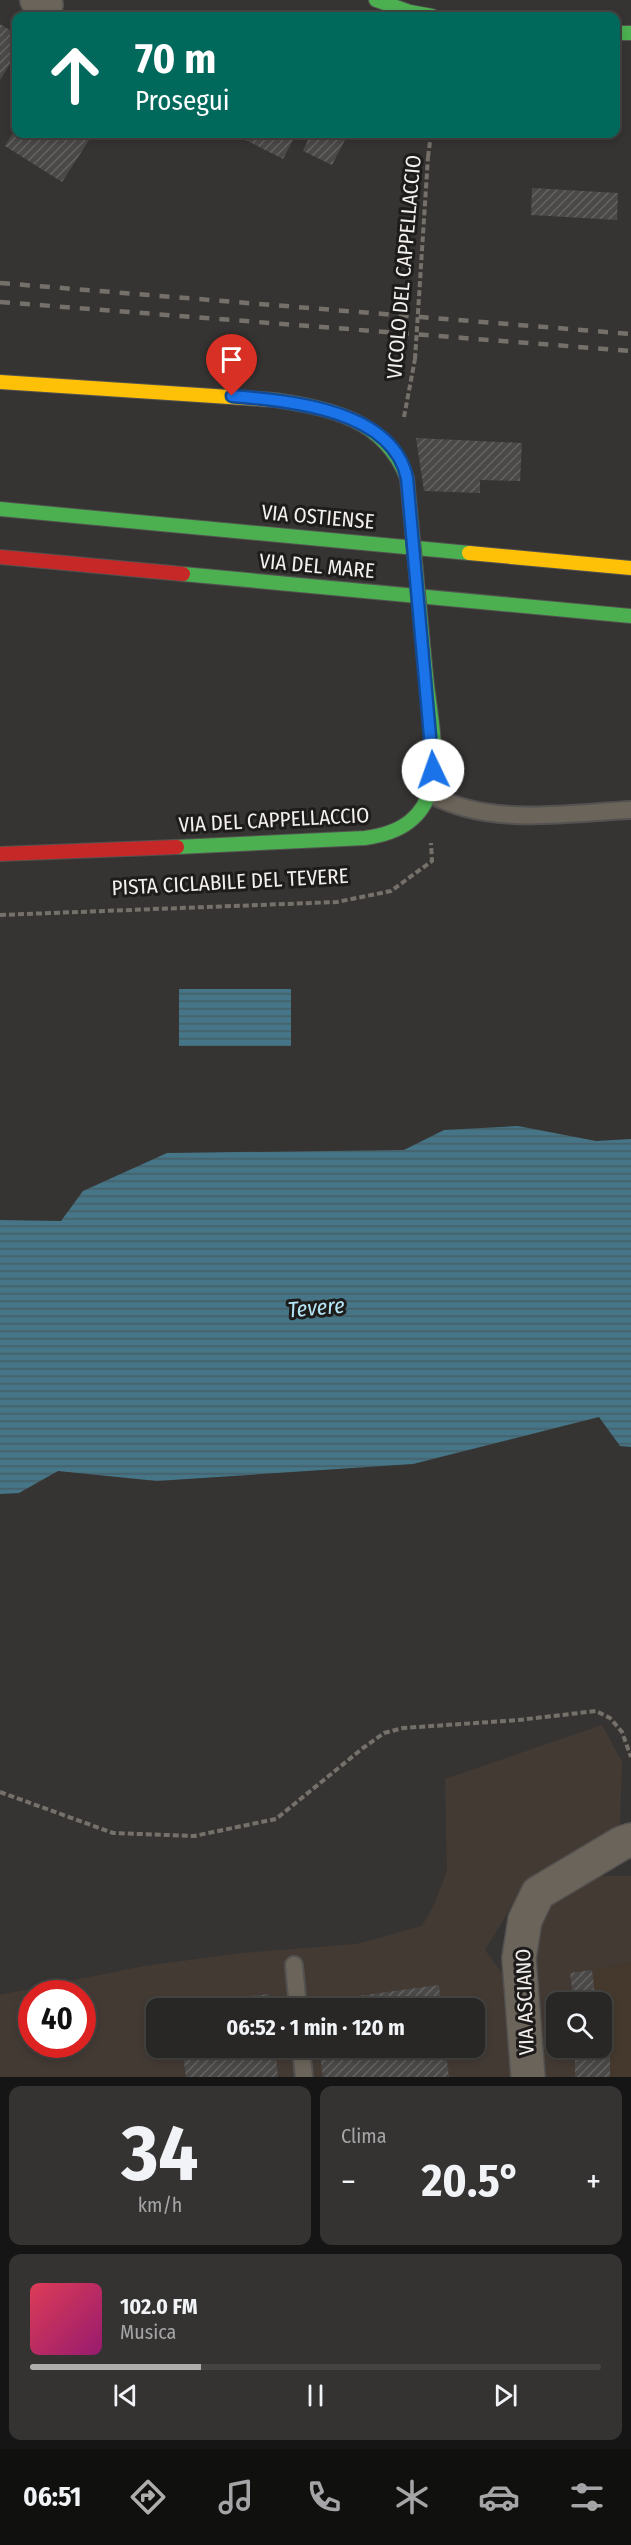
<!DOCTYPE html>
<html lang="it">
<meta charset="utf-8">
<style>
body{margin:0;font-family:"Fira Sans Condensed",sans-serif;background:#343332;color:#f1f3f6;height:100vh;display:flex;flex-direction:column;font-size:22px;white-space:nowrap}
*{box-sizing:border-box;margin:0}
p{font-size:20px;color:#a5a5a7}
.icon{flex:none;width:33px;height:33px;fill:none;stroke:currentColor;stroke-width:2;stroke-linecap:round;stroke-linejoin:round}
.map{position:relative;height:2077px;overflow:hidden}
.panel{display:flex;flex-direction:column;gap:9px;padding:9px;background:#161515;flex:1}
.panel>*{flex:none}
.banner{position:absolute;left:12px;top:12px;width:608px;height:126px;border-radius:12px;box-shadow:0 3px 9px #0003,0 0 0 2px #444443;background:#00695c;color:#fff;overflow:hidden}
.controls{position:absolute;left:546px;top:1992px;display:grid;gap:12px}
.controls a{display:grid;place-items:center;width:66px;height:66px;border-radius:12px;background:#282726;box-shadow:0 3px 9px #0003,0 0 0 2px #444443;font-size:30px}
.speed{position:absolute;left:18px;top:1980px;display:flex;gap:12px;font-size:30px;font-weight:700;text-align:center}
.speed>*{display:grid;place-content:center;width:78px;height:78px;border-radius:50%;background:#282726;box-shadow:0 3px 9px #0003,0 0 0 2px #444443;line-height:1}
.speed .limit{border:9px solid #d22;background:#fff;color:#111}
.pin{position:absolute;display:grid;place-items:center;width:51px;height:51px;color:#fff;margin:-62px -26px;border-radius:50% 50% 50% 0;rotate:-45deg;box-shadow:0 0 6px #0007}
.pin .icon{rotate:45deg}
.me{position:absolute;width:66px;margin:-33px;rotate:357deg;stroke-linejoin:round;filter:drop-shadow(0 0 4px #0008)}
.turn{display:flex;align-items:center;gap:21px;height:126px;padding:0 24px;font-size:27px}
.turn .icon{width:78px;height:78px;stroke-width:2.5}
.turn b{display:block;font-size:42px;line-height:51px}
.big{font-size:45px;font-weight:700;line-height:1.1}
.panel .tile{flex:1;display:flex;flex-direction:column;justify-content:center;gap:9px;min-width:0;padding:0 21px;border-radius:12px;background:#343332}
.panel .dial{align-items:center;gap:0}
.dial b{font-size:78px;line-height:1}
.song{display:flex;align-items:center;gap:18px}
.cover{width:72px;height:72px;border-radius:9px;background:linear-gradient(135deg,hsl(350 70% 55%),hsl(320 70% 35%))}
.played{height:6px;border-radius:3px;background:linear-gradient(90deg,#b0aeac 30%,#444443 30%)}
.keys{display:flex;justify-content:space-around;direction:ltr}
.heat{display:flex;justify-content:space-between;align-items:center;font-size:33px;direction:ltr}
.panel .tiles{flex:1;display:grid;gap:9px;grid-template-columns:1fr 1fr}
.tile:last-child{grid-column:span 2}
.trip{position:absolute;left:146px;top:1998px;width:339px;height:60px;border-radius:12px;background:#282726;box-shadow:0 3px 9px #0003,0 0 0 2px #444443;font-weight:700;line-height:60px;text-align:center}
.dock{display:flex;height:96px;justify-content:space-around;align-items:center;background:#10100f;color:#a5a5a7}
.dock .icon{width:42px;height:42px}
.dock .selected{color:#b0aeac}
.dock b{font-size:27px;color:#f1f3f6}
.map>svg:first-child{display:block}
.commercial{fill:#44392c}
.built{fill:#433a34;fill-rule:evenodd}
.water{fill:url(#water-rules)}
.building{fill:url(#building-hatch)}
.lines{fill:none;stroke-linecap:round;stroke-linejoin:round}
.lane-casing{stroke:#535251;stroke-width:20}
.street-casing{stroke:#535251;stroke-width:36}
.fast-casing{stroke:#535251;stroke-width:16}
.slow-casing{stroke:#535251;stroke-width:16}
.jam-casing{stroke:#535251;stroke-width:16}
.path{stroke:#75706a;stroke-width:4;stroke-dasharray:6 3;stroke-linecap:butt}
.lane{stroke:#6b645a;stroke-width:16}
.street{stroke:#6b645a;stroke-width:33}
.fast{stroke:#4caf50;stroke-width:14}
.slow{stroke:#ffc107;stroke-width:14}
.jam{stroke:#c62828;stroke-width:14}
.rail{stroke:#75706a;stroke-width:4.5;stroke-dasharray:10 10;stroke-linecap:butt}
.fast-bridge-casing{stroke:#535251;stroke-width:16;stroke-linecap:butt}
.path-bridge{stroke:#75706a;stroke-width:4;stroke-dasharray:6 3;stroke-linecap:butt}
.fast-bridge{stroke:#4caf50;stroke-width:14}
.route-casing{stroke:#114b97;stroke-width:15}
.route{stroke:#1a73e8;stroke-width:10}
.labels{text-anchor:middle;stroke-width:6;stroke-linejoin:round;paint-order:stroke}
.street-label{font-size:21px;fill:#f2efed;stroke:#1e1c1a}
.water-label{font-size:22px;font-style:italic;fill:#b5e6f8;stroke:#1e1c1a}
</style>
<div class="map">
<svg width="631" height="2077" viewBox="0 0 631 2077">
<defs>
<pattern id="water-rules" width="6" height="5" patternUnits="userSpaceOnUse" patternTransform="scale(1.5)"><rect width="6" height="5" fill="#457586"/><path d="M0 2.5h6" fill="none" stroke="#475e66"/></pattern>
<pattern id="building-hatch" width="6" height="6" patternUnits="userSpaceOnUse" patternTransform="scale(1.5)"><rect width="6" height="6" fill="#4b4948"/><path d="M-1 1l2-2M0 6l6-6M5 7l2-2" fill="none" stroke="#656463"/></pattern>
</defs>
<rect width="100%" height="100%" fill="#363432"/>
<path class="commercial" d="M631,1963V2077H610V2044L602,2034V2002H596L592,1970Z"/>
<g class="built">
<path d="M602,1725L622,1762L620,1824L610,1845L550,1873L519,1894L485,1950L515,1991L518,2077H0V1995L144,1966L242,1953L356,1944L422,1926L435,1903L447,1870L445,1779ZM32,1994H82V2044H32ZM156,2008H474V2048H156Z"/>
<path d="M600,1876H631V1963L592,1970L596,2002H556V2048H602V2034L610,2044V2077H541L531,1930L540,1909Z"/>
</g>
<g class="water">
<rect x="179" y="989" width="112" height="57"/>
<path d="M518,1126L596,1141L631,1139V1447L620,1446L599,1417L413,1464L157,1481L58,1471L19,1493L0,1494V1220L61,1221L83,1191L167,1153L404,1150L444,1130Z"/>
</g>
<g class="building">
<path d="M0,24L16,34V54L0,80Z"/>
<path d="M16,128V134H93L62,182L5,146Z"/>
<path d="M234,134H296L283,159Z"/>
<path d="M300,134H348L332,165L303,151L309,138Z"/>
<path d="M532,188L618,193L617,220L531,215Z"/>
<path d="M416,438L522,443L520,481L480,480V493L424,491Z"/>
<path d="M592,1970L596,2002H574L570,1973Z"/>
<path d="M439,1985L441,2008H315L314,2002Z"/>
<path d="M269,1994L270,2008H178L177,2004Z"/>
<path d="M602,2044H610V2077H575V2048H602Z"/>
<path d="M182,2048H275L278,2077H186Z"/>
<path d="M319,2048H445L449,2077H323Z"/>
</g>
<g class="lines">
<g class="lane-casing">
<g id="lane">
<path d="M430,794C490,827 566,813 631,810"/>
<path d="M294,1965L298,2008"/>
<path d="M301,2048L304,2077"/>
</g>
</g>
<g class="street-casing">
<g id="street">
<path d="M37,0L46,5"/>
<path d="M528,2077L519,1958L525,1920L538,1893L622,1843L631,1840"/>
</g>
</g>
<g class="fast-casing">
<g id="fast">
<path d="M376,0L410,12L432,16"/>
<path d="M615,33H631"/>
<path d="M275,400C332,409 384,419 407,478"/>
<path d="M0,509L469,553"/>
<path d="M183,574L631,616"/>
<path d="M177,847L365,838C458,826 433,743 426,676"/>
</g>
</g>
<g class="slow-casing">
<g id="slow">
<path d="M0,382L275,400"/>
<path d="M469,553L631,568"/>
</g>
</g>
<g class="jam-casing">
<g id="jam">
<path d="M0,557L183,574"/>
<path d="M0,854L177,847"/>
</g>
</g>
<g class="path">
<path d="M428,157L431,134"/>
<path d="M404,417L415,359"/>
<path d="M0,915L337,902L391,891L432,861L431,843"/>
<path d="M0,1792L113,1833L194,1836L276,1819L363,1748L384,1733L403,1728L519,1720L596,1711L610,1718L622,1732L631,1757"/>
</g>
<use href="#lane" class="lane"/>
<use href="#street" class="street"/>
<use href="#fast" class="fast"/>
<use href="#slow" class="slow"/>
<use href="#jam" class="jam"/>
<g class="rail">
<path d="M0,283L631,334"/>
<path d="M0,302L631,351"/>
</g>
<g class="fast-bridge-casing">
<path id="fast-bridge" d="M407,478L426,676"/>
</g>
<path class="path-bridge" d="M415,359L428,157"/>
<use href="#fast-bridge" class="fast-bridge"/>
</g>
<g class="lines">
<g class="route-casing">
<path id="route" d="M232,396C289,401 392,409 407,478L433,770"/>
</g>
<use href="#route" class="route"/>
</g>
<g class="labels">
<g class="street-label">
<text transform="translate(404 267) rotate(-85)" y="7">VICOLO DEL CAPPELLACCIO</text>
<text transform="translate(318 517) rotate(5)" y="7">VIA OSTIENSE</text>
<text transform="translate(317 566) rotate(5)" y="7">VIA DEL MARE</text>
<text transform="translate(274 820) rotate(-3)" y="7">VIA DEL CAPPELLACCIO</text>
<text transform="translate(230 882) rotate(-3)" y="7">PISTA CICLABILE DEL TEVERE</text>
<text transform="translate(525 2002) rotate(-92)" y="7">VIA ASCIANO</text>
</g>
<g class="water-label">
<text transform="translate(316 1307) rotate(-5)" y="8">Tevere</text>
</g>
</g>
</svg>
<div class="controls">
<a><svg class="icon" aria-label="search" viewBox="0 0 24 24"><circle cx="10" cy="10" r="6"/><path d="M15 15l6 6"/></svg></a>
</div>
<div class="speed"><div class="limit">40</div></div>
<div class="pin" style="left:232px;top:396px;background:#d93025"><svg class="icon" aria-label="arrive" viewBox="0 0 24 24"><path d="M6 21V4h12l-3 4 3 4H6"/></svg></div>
<svg class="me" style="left:433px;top:770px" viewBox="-20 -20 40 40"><circle r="19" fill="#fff"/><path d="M0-13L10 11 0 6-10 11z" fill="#1a73e8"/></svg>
<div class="trip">06:52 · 1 min · 120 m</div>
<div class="banner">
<div class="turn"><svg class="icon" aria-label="ahead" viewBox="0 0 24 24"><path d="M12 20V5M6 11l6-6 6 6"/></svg><div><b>70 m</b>Prosegui</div></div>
</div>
</div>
<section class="panel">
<div class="tiles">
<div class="tile dial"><b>34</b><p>km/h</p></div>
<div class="tile"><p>Clima</p>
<div class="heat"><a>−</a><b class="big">20.5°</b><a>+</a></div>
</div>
<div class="tile">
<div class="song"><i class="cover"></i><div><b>102.0 FM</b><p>Musica</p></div></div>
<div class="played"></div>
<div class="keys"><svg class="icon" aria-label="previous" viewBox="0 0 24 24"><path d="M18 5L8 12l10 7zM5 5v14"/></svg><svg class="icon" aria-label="pause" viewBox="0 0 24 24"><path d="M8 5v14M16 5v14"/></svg><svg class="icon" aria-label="next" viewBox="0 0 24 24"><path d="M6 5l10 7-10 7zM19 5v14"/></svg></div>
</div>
</div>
</section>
<nav class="dock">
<b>06:51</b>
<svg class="icon selected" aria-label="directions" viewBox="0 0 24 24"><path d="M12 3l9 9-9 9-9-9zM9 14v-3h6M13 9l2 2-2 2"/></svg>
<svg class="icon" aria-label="music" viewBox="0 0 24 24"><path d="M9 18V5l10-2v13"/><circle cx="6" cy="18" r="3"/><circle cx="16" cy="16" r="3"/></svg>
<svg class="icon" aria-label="phone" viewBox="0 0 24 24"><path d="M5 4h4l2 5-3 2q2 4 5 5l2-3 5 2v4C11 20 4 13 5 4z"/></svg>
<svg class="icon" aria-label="climate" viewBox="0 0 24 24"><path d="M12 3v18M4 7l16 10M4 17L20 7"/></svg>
<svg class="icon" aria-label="car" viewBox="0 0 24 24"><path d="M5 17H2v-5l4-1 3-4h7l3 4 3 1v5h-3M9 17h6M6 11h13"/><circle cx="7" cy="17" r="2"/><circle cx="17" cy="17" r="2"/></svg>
<svg class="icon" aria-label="filters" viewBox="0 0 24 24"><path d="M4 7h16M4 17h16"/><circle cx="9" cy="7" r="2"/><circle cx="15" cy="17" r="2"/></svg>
</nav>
